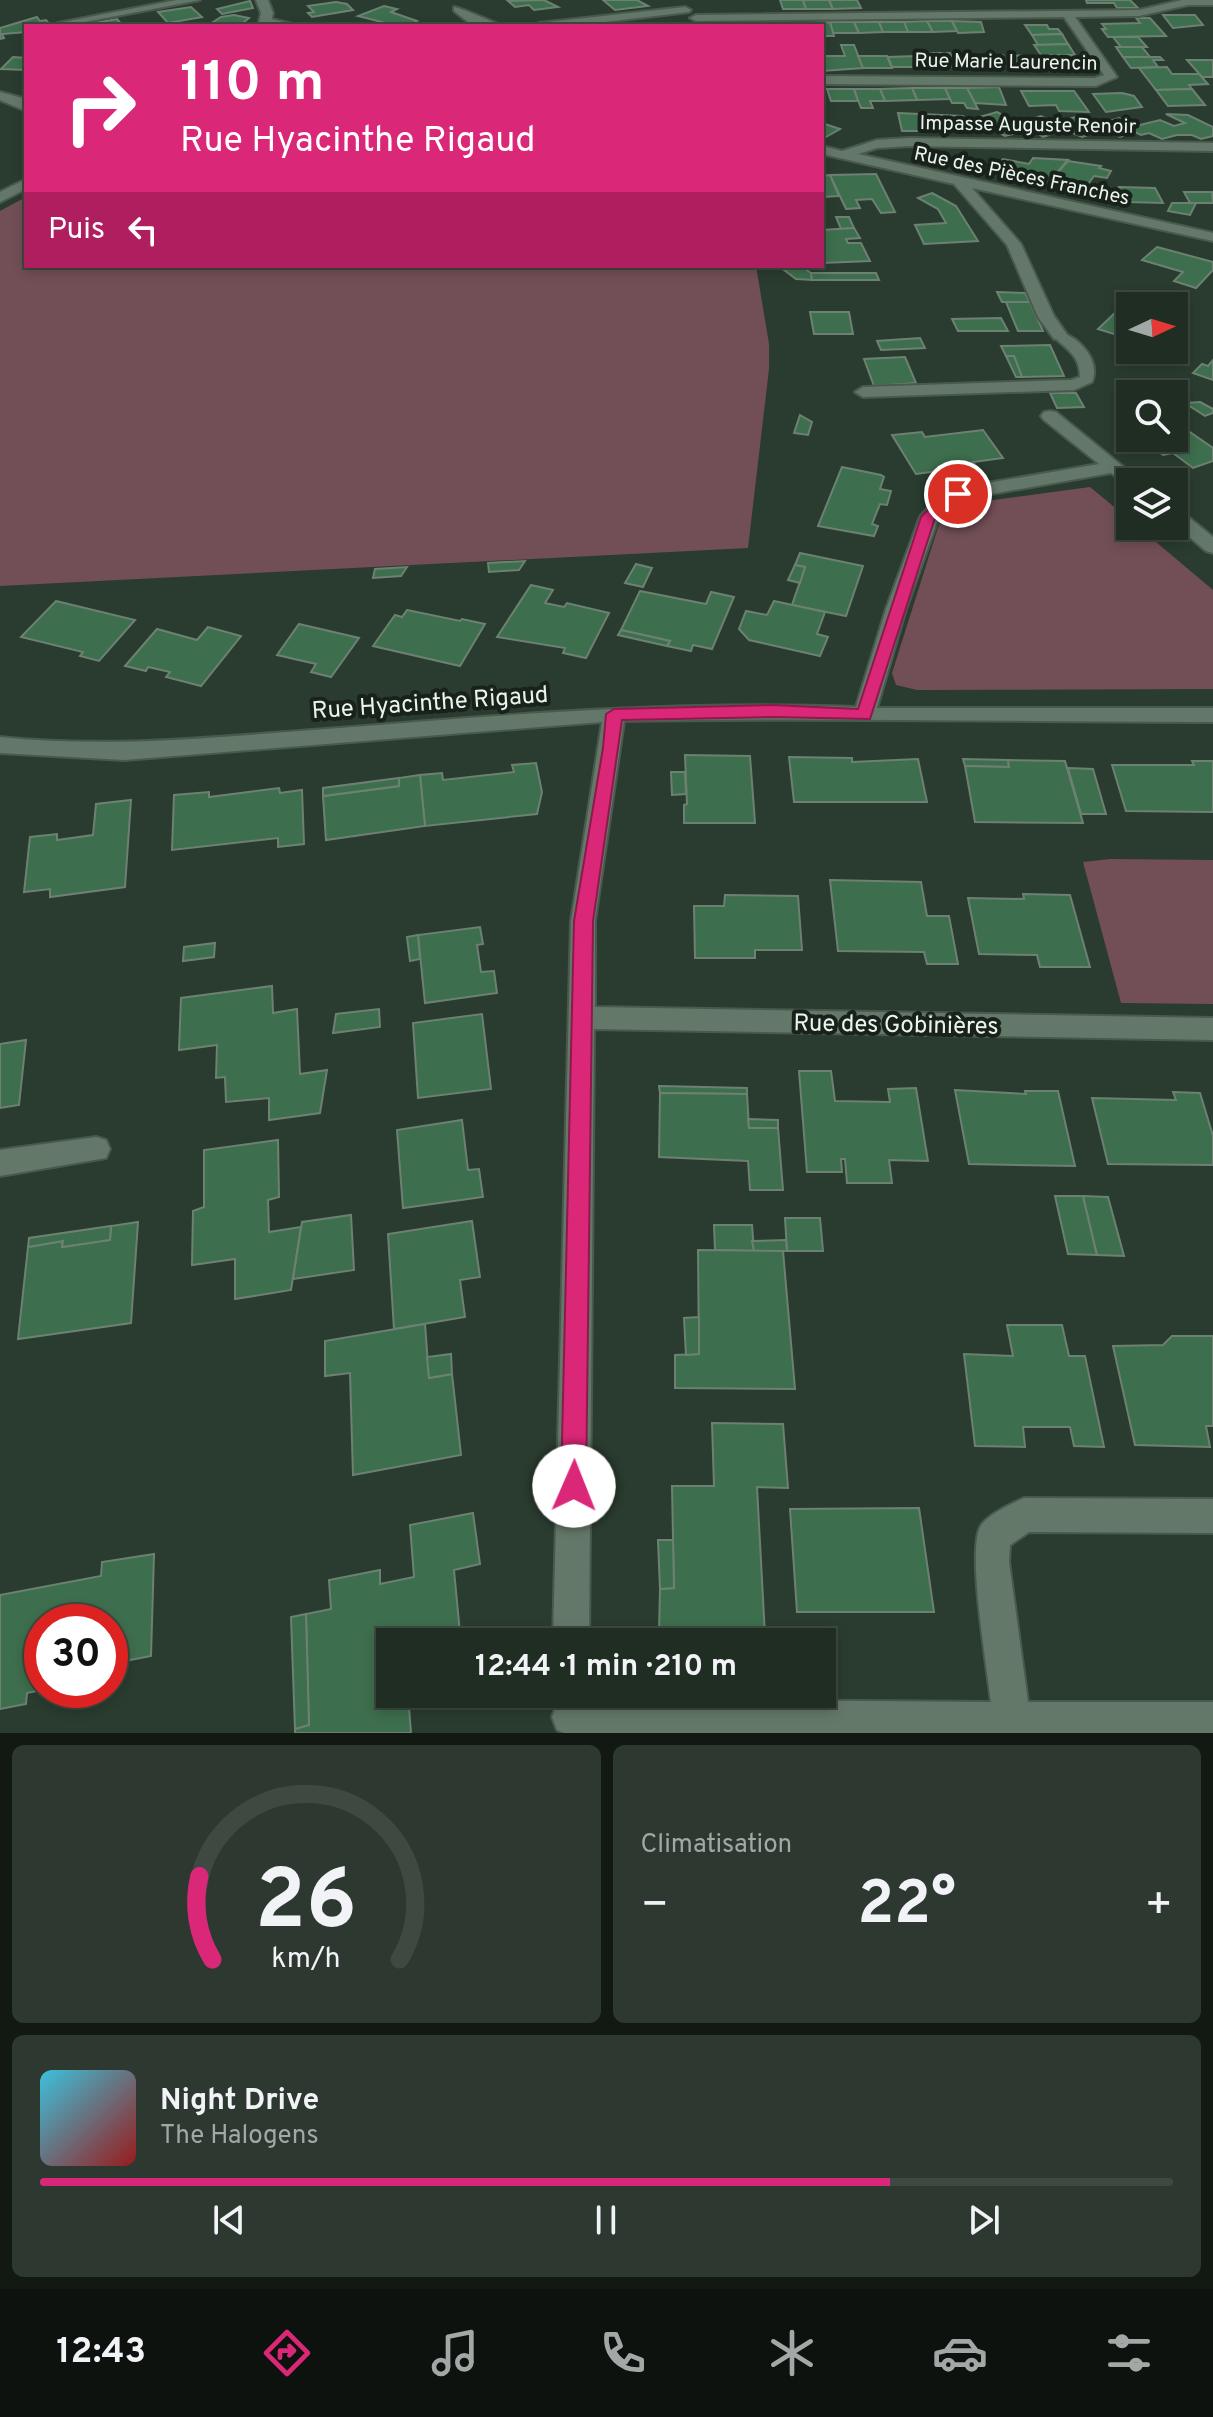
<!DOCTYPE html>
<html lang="fr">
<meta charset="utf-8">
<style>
body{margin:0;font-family:Overpass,sans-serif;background:#2d3930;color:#f1f3f6;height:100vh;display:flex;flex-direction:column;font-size:30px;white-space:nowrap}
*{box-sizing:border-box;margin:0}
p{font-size:26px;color:#a2a8a6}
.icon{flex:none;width:44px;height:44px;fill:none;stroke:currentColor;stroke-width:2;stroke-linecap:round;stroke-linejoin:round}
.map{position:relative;height:1733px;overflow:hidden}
.sheet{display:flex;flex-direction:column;gap:12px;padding:12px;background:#121913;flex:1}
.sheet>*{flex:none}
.guide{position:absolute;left:24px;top:24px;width:800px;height:244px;border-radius:0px;box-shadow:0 4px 12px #0003,0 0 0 2px #3d4941;background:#db2777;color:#fff;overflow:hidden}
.needle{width:52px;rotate:86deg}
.tools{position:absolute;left:1116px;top:292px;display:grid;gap:16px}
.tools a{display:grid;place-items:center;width:72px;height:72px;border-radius:0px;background:#202d23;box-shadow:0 4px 12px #0003,0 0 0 2px #3d4941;font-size:40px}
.speed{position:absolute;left:24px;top:1604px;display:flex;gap:16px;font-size:40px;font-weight:700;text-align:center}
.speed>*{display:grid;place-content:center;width:104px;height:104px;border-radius:50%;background:#202d23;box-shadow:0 4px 12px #0003,0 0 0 2px #3d4941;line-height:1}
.speed .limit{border:12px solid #d22;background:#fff;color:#111}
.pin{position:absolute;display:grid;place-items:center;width:68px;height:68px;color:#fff;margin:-34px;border:4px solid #fff;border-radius:50%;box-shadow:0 2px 8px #0007}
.me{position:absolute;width:88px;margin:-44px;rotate:1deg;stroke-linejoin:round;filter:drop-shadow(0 0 6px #0008)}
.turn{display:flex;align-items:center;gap:28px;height:168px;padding:0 24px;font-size:36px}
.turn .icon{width:104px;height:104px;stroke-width:2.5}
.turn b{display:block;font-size:56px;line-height:68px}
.then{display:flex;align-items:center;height:76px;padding:0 24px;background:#0003;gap:16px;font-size:30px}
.big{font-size:60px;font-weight:700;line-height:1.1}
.sheet .card{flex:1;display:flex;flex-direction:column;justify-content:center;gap:12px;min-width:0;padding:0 28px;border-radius:12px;background:#2d3930}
.sheet .dial{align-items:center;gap:0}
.dial svg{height:208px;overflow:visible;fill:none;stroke:#3d4941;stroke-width:7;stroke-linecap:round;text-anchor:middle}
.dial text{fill:#f1f3f6;stroke:none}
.song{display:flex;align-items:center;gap:24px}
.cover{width:96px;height:96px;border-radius:12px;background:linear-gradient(135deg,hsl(190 70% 55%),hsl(0 70% 35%))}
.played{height:8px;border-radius:4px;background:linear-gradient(90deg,#db2777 75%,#3d4941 75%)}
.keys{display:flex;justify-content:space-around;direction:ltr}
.heat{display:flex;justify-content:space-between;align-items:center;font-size:44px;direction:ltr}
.sheet .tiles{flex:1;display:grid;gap:12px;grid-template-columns:1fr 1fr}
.card:last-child{grid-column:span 2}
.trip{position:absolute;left:376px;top:1628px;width:460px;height:80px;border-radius:0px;background:#202d23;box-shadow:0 4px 12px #0003,0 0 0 2px #3d4941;font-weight:700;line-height:80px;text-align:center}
.menu{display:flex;height:128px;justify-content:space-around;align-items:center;background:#0d120e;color:#a2a8a6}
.menu .icon{width:56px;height:56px}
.menu .current{color:#db2777}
.menu b{font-size:36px;color:#f1f3f6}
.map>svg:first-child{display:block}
.green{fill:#724f56}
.building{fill:#3d6e4d;stroke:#6d8172;stroke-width:2}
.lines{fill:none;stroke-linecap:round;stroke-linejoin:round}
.lane-casing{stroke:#4a594e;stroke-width:4}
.street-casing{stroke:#4a594e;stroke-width:4}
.secondary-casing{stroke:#4a594e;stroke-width:4}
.lane{fill:#647869;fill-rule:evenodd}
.street{fill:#647869;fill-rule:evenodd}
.secondary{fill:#647869;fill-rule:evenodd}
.route{fill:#db2777;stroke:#8e194d;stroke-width:2}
.labels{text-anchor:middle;stroke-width:8;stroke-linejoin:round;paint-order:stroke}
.far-street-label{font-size:20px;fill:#e9f4ec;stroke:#19211b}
.street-label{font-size:24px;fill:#e9f4ec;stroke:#19211b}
</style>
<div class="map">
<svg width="1213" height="1733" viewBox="0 0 1213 1733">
<rect width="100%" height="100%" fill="#2a3c2f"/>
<g class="green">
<path d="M26,197V266H756L769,344V369L748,548L0,586V211Z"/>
<path d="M1090,487L1130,520V526H1137L1213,590V689L917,690L896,685L892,673L942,515L948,506Z"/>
<path d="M1110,859L1213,860V1004L1121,1003L1083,862Z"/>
</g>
<g class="building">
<path d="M544,0L558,7L534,10L529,5L515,7L508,1Z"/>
<path d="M603,0H637L648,6L615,10Z"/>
<path d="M780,0H803L806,9H783Z"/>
<path d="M803,0H829L833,9H806Z"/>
<path d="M829,0H857L861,8L833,9Z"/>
<path d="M1086,0H1130L1138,8H1117L1114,3H1087Z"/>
<path d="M250,1L253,8L222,14L217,9Z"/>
<path d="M336,2L347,4L353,10L312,17L308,13L314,12L308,6Z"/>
<path d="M384,6L397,9L391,12L417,21L408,26H384L377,24L382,22L358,16Z"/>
<path d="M191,7L202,17L168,23L158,12Z"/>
<path d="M234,15L249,18L239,26H207L221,17Z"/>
<path d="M1163,15H1195L1203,25L1173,28Z"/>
<path d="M37,17L40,21L46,20L51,26H26V32L2,34L4,38L0,39V28Z"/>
<path d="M1136,18H1150L1166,36L1108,37L1102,29H1106L1102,24L1140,23Z"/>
<path d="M117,19L123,26H77Z"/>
<path d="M927,21L933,32H908L904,22Z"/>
<path d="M927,21H952L957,31L933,32Z"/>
<path d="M952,21L981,22L984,32L958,33Z"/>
<path d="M830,22H854L859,33H833Z"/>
<path d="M830,22L834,36H822V26H806L804,23Z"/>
<path d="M854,22H879L883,32L859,33Z"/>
<path d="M879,22H904L908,32H883Z"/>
<path d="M1025,25H1047L1049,29H1058L1062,34L1032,35Z"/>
<path d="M1062,34L1068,44L1038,45L1032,35Z"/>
<path d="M1113,37H1138L1147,47H1121Z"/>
<path d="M1068,44L1075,55H1041L1034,45Z"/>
<path d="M841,45H854L863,68L822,71L823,56H845Z"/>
<path d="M1116,47H1142L1150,57H1123Z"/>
<path d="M929,53H950L956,67H921L916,56H931Z"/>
<path d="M967,55H1003L1010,67H973Z"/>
<path d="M1025,55L1029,63H1049L1044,55H1075L1082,65L1076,69L1032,68L1030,65H1017L1011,56Z"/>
<path d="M858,56H887L892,68H863Z"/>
<path d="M916,56L921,67H892L888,57Z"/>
<path d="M13,57L26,58V70L1,69Z"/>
<path d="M1123,57H1160L1163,60H1153L1158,67L1131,68Z"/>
<path d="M1187,60H1213V77H1202Z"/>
<path d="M1167,67L1172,74H1199L1208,84L1189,85L1192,89L1156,90L1139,68Z"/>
<path d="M999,87L1006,105L975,103L967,88Z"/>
<path d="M912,88H945L950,99L917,100Z"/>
<path d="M912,88L917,100L885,101L880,89Z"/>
<path d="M945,88H967L978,109L967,108L964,103H952Z"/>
<path d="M827,89H854L858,101H831Z"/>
<path d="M854,89H880L885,101H870L873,108H861Z"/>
<path d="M1192,89L1205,105L1168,106L1156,90Z"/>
<path d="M1021,91H1074L1089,112L1059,111L1056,105L1029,106Z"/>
<path d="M1122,93L1134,96L1142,107L1106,112L1093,94Z"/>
<path d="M997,112L1017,123L1041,116L1054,123L1079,116L1096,125L1119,118L1136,126L1160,120L1174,126L1185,123L1166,114L1188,115L1213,127V136L1201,139L1192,135H1177L1162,139L1149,133L1141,135L1135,132L1120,137L1111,133L1102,135L1097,132L1082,137L1073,133L1059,132L1043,137L1035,132L1026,135L1021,132L1005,136L972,119Z"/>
<path d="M898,113L963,116L969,131H902Z"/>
<path d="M822,123L840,129L826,137L822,136Z"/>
<path d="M1033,158L1068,160L1048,183L992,171L1003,159L1029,164Z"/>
<path d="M1068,161L1101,166L1099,168L1111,171L1107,178L1094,176L1083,191L1048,183Z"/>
<path d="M876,174L895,212L881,213L872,199L856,200L860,208L846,209L830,175Z"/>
<path d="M830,175L839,196L822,197V176Z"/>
<path d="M1119,187L1155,188L1163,203L1127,202Z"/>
<path d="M1184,192H1212L1213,203H1190Z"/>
<path d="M932,193L956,206L978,241L924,244L915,225L946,223L938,209L918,198Z"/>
<path d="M1172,203H1196L1190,215L1168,211Z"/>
<path d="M836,217H849L854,228L841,229Z"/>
<path d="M854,228L860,238L846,239L848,243H861L870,261L822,263V230Z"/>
<path d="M1157,247L1213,262V270L1196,288L1174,281L1183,272L1142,260Z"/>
<path d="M801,266L811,273L812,280L796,279L784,270Z"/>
<path d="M811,273H876L879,280H812Z"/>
<path d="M997,292L1025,293L1030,302H1002Z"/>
<path d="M1130,299L1151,306H1130V315L1117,311Z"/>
<path d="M1006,302H1030L1043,331H1018Z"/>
<path d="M1117,311L1130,315V339L1098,329Z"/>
<path d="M810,312H849L853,334H814Z"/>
<path d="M1001,318L1008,331H958L952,319Z"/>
<path d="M920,338L925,348L881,350L877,341Z"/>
<path d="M1050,345L1064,376L1022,377L1014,356H1006L1001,346Z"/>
<path d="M1006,356H1014L1022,377H1016Z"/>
<path d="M905,357L916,383L874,386L864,359Z"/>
<path d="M1213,360V380L1193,373L1202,364L1208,366Z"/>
<path d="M1050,393H1076L1084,407L1057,408Z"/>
<path d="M1200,402L1213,409V413L1205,416L1185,403Z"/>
<path d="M800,415L812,422L808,435L794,433Z"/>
<path d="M1174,421L1213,448V461L1193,468L1173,453L1163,455L1140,438H1174Z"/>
<path d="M983,430L1003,458L973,462L976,466L916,474L892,435L922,432L925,437Z"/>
<path d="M842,467L881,475L884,477L880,489L891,491L887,505L880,504L872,524L878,526L874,536L818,526Z"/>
<path d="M800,553L863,566L846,616L792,605L805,567L795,565Z"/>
<path d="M525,561L519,570L489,572L488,563Z"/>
<path d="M636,564L652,568L643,587L625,583Z"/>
<path d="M795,565L805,567L800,583L788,580Z"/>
<path d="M407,567L401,576L373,578L375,569Z"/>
<path d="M531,585L553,590L545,603L564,607L567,603L609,613L586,658L563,653L565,648L497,637Z"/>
<path d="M640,591L706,604L711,592L734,597L712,649L693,645L691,651L667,646L670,641L621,630Z"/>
<path d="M56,601L135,620L99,661L80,656L83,652L21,637Z"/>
<path d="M774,601L825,612L817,634L828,637L820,656L749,640L739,629L746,611L767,615Z"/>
<path d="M407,610L460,621L462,619L485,624L460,666L373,646L395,615L402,617Z"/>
<path d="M299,624L359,638L331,677L311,672L316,664L277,655Z"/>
<path d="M208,627L241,636L201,686L166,677L170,672L148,667L146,671L125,666L157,629L197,640Z"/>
<path d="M621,630L670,641L667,646L618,635Z"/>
<path d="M685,755L750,756L755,823H684V805L687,804Z"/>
<path d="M789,757L852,758V762L918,759L927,802H794Z"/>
<path d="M963,759L1008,760L1009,767L965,766Z"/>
<path d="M1008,760L1065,761L1083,823L975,822L965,766L1009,767Z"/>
<path d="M1192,761H1213V812L1126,811L1112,765H1194Z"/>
<path d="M536,763L542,792L537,814L425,826L420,775L442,773L443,780L514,772L512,765Z"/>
<path d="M1068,768L1093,769L1106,814H1081Z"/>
<path d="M671,772H685L686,794L672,795Z"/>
<path d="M420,775L425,826L326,840L323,796L399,786V778Z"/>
<path d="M399,778V786L323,796V788Z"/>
<path d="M279,788L280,793L302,790L304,844L278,847V838L172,850L174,795L209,792V797Z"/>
<path d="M131,800L125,887L50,897V889L24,892L30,837L57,834V840L93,835L96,804Z"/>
<path d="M830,880L921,882L927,916H949L958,964H927L924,952L838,951Z"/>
<path d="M1023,894L1070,895L1090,967H1040L1037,955L979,954L968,898L1024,899Z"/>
<path d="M725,895L798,896L802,950H755V958H695L694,906H724Z"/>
<path d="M480,927L483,944L477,945L481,972L494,971L497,993L425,1003L418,935Z"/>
<path d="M418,935L420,959L410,961L407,937Z"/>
<path d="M215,943L214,957L183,961L184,947Z"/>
<path d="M272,986L273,1013L297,1009L300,1074L327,1070L320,1113L269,1120V1098L226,1102L225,1077L216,1078L217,1045L179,1050L181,998Z"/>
<path d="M379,1009L380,1027L333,1033L336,1014Z"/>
<path d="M482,1014L491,1089L418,1098L413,1023Z"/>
<path d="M26,1040L19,1105L0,1108V1044Z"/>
<path d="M799,1071H831L835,1101L890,1102L888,1089L916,1088L928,1161L889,1160L892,1183H847L845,1159H841L842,1172H807Z"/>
<path d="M659,1086L747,1088V1094L660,1093Z"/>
<path d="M955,1090L1026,1094L1025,1091H1058L1075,1166L969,1164Z"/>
<path d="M1173,1092L1200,1093L1213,1136V1165L1108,1164L1092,1098L1176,1100Z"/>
<path d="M660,1093L747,1094L749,1128H778L783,1190H750L748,1161L659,1157Z"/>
<path d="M748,1119L778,1120V1128H749Z"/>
<path d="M462,1120L468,1170L479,1169L483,1197L403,1208L397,1130Z"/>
<path d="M278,1140L279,1197L268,1200L269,1232L301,1227L291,1290L235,1299V1259L192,1265L193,1211L204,1207V1150Z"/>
<path d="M1055,1196H1083L1097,1255L1068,1254Z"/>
<path d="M1083,1196L1108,1197L1124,1256L1097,1255Z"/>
<path d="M351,1215L354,1270L293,1279L302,1222Z"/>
<path d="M785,1218H820L823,1251H787Z"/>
<path d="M472,1221L480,1277L460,1280L465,1317L394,1329L388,1234Z"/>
<path d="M138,1222L131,1323L18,1339L28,1247L63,1241L62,1247L110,1240L111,1226Z"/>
<path d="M714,1225H752L754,1251L715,1250Z"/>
<path d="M111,1226L110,1240L62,1247L63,1241L28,1247L29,1238Z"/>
<path d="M786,1240L787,1251H754L752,1241Z"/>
<path d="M698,1250L783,1251L795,1389L675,1388V1355L699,1354Z"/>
<path d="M699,1317V1354L686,1355L684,1318Z"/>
<path d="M425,1324L429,1378L452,1374L461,1455L353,1475L350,1373L325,1376V1341Z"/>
<path d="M1007,1325H1062L1069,1356H1085L1104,1447L1074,1446L1070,1427H1023L1025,1447L975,1446L964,1354L1013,1356Z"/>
<path d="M1172,1336H1213V1426H1206L1210,1447L1135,1445L1113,1346L1163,1345Z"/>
<path d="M451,1354L452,1374L429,1378L427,1357Z"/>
<path d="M712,1423L783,1424L788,1488L757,1487L765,1636L659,1633L660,1589L674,1588L672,1486H714Z"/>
<path d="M919,1508L934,1612H797L790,1509Z"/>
<path d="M473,1513L480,1564L454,1570L460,1633L417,1642H390V1694H408L411,1733H295V1729L309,1725L306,1614L331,1609L329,1580L380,1570V1584L414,1577L410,1525Z"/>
<path d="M658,1540H673L674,1588L660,1589Z"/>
<path d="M154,1554L151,1656L110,1664V1622H42V1690L27,1693L26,1704L0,1709V1595L101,1576L102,1562Z"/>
<path d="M306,1614L309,1725L295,1729L291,1617Z"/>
</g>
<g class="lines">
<g class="lane-casing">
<g id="lane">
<path d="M177,0H200L64,26L58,23Z"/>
<path d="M267,18L301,26L263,23V19Z"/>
<path d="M1060,332C1080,338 1101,361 1092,382L1074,390L863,397L855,392L863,387L1071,380L1080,377C1080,355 1066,349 1053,336Z"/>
</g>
</g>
<g class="street-casing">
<g id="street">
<path d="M1182,0H1213V5H1188L1139,16L1075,17L1117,77L1096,86L822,84V76L1095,78L1104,75L1064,17L696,21L690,18L696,15L1139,10Z"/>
<path d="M454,7C458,7 496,23 502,26L468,22L454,11Z"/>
<path d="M685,7L691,10L689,12L571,26H533L539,23Z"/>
<path d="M0,92L26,99V111L0,100Z"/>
<path d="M909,138L1213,143V151L909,146L877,148L858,154L1213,233V241L972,188L1021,244L1054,316L1068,336L1066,339H1054L1038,317L1007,245L954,184L822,154V146L842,151L877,140Z"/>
<path d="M1050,411L1056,412L1142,482H1130V487L1111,473L963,499L952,504L938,519L906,609L877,708H1213V722C1017,722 820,717 624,721L595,921V1007L1213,1018V1040L594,1029L589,1642H553L571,921L602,722L124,760L0,753V737C114,749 226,736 340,728C512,714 683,700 856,707L886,609L920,517L938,496L958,488L1099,464L1044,420L1041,416L1044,412Z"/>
<path d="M1174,509L1181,511L1213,537V553L1206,551L1174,524Z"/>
<path d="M96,1137L106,1140L110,1149L106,1158L0,1176V1150Z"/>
<path d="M1024,1498L1213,1499V1533L1029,1532L1010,1545L1009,1562L1028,1702H1213V1733H564L557,1730L552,1717L557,1704L570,1699L991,1702C988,1672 965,1542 982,1524C991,1513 1011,1504 1024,1498Z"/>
</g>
</g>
<g class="secondary-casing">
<g id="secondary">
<path d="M256,0H268L273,13L270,26H258L261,13Z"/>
<path d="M26,179V189L0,202V192Z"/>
</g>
</g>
<use href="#lane" class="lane"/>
<use href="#street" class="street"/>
<use href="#secondary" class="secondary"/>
</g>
<path class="route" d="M958,490L963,491V497L950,503L935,518L870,719L772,717L622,720L593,921L586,1486L582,1495L574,1499L565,1495L561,1486L574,921L603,748L606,714L614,709L772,705L858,709L921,517L940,497Z"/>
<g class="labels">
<g class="far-street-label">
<text transform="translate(1006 61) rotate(1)" y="7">Rue Marie Laurencin</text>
<text transform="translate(1028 124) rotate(1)" y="7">Impasse Auguste Renoir</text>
<text transform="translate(1022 175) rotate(12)" y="7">Rue des Pièces Franches</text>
</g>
<g class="street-label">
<text transform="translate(430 702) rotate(-4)" y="8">Rue Hyacinthe Rigaud</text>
<text transform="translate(896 1024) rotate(1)" y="8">Rue des Gobinières</text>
</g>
</g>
</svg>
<div class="tools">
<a><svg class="needle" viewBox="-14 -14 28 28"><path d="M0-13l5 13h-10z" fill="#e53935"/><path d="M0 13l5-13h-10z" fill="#a2a8a6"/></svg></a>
<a><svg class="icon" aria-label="search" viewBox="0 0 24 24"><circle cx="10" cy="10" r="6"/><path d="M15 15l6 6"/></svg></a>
<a><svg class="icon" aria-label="layers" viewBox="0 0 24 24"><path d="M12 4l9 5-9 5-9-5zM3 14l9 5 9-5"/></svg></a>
</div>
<div class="speed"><div class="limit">30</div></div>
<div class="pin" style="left:958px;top:494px;background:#d93025"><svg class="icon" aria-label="arrive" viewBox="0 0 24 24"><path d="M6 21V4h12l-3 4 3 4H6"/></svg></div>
<svg class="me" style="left:574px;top:1486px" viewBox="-20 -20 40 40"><circle r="19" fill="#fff"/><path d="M0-13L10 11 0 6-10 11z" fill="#db2777"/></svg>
<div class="trip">12:44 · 1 min · 210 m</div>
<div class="guide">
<div class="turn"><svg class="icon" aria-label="right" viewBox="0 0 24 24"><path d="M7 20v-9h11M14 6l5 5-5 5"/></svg><div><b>110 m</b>Rue Hyacinthe Rigaud</div></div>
<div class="then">Puis<svg class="icon" aria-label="left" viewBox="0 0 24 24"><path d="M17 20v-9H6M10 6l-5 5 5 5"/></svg></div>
</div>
</div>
<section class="sheet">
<div class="tiles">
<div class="card dial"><svg viewBox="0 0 100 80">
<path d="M14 69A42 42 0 1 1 86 69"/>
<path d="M14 69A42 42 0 0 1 9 37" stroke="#db2777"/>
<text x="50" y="56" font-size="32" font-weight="700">26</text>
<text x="50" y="72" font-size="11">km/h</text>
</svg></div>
<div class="card"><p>Climatisation</p>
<div class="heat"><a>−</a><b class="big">22°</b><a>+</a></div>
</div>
<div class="card">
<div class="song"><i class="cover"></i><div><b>Night Drive</b><p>The Halogens</p></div></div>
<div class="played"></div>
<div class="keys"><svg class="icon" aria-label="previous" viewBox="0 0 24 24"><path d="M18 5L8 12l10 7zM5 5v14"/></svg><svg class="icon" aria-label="pause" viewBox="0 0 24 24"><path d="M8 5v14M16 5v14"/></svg><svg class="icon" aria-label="next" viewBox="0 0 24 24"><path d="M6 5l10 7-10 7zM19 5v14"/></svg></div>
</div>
</div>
</section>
<nav class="menu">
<b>12:43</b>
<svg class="icon current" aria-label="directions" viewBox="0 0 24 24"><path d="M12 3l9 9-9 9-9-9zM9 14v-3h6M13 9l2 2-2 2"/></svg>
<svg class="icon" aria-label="music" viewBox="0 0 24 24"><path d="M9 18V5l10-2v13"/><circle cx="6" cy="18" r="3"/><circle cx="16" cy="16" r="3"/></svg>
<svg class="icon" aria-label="phone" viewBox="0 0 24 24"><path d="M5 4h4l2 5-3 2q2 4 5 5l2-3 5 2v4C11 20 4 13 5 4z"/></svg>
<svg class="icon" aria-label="climate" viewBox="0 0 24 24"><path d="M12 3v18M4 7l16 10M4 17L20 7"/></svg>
<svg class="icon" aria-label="car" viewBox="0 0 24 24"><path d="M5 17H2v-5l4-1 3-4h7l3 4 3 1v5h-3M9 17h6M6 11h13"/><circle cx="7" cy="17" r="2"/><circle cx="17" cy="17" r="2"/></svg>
<svg class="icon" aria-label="filters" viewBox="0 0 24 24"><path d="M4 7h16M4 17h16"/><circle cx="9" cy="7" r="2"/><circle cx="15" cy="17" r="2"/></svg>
</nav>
